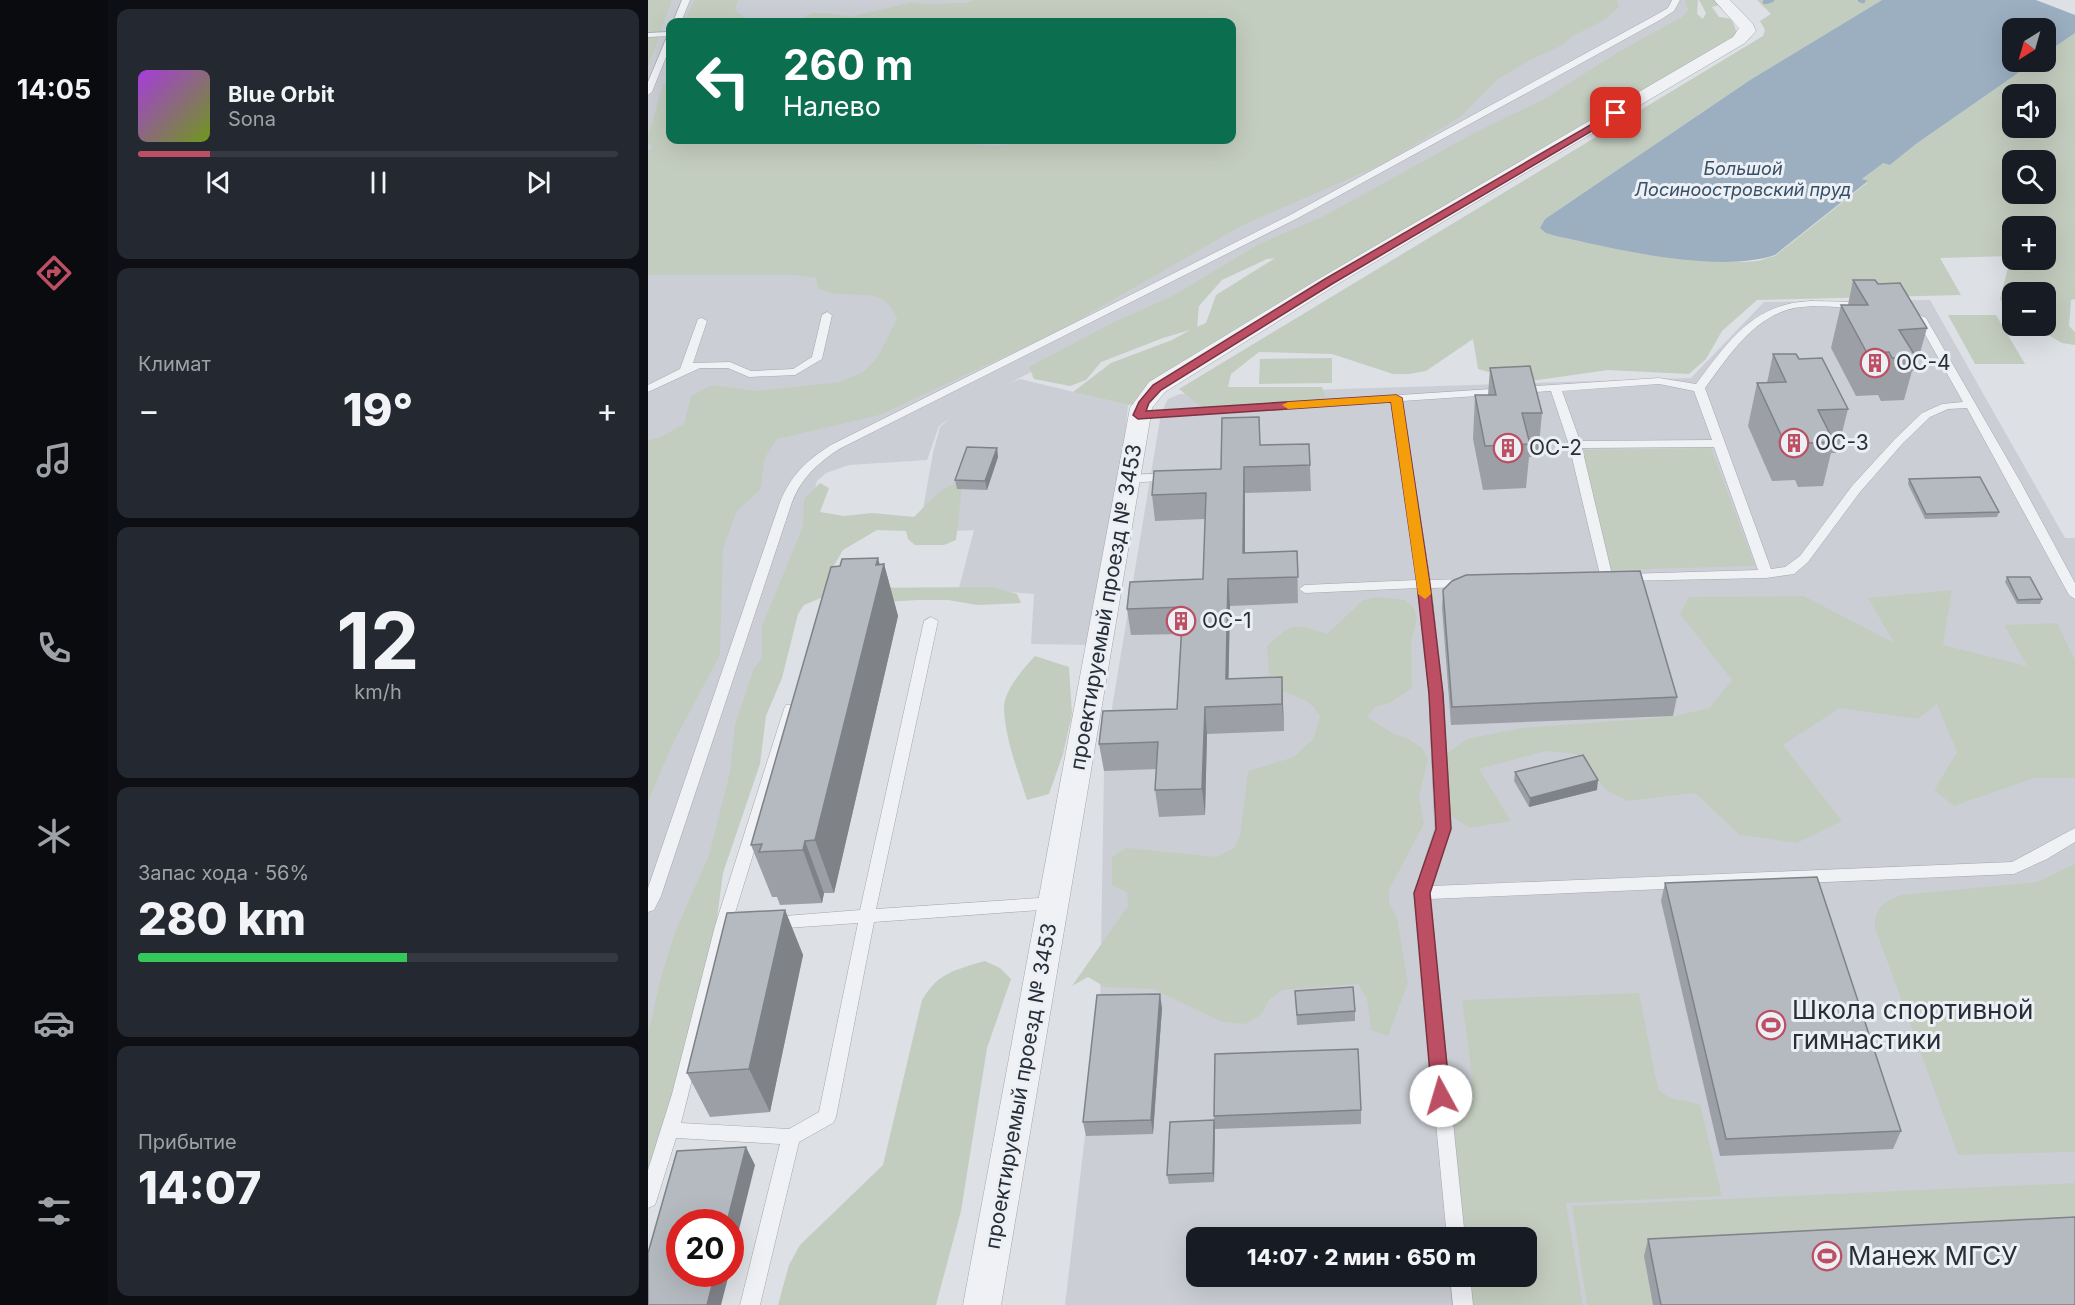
<!DOCTYPE html>
<html lang="ru">
<meta charset="utf-8">
<style>
body{margin:0;font-family:Inter,sans-serif;background:#242831;color:#f1f3f6;height:100vh;display:flex;flex-direction:column;font-size:22px;white-space:nowrap}
*{box-sizing:border-box;margin:0}
p{font-size:20px;color:#9ea1a6}
.icon{flex:none;width:33px;height:33px;fill:none;stroke:currentColor;stroke-width:2;stroke-linecap:round;stroke-linejoin:round}
.map{position:relative;flex:1;overflow:hidden}
.panel{display:flex;flex-direction:column;gap:9px;padding:9px;background:#0d0f14;width:540px}
.panel>*{flex:none}
.banner{position:absolute;left:18px;top:18px;width:570px;height:126px;border-radius:12px;box-shadow:0 6px 24px #0002;background:#0b6e4f;color:#fff;overflow:hidden}
.needle{width:39px;rotate:217deg}
.buttons{position:absolute;left:1354px;top:18px;display:grid;gap:12px}
.buttons a{display:grid;place-items:center;width:54px;height:54px;border-radius:12px;background:#171b24;box-shadow:0 6px 24px #0002;font-size:30px}
.speed{position:absolute;left:18px;top:1209px;display:flex;gap:12px;font-size:30px;font-weight:700;text-align:center}
.speed>*{display:grid;place-content:center;width:78px;height:78px;border-radius:50%;background:#171b24;box-shadow:0 6px 24px #0002;line-height:1}
.speed .limit{border:9px solid #d22;background:#fff;color:#111}
.pin{position:absolute;display:grid;place-items:center;width:51px;height:51px;color:#fff;margin:-26px;border-radius:12px;box-shadow:0 3px 9px #0006}
.me{position:absolute;width:66px;margin:-33px;rotate:354deg;stroke-linejoin:round;filter:drop-shadow(0 0 4px #0008)}
.turn{display:flex;align-items:center;gap:21px;height:126px;padding:0 18px;font-size:27px}
.turn .icon{width:78px;height:78px;stroke-width:2.5}
.turn b{display:block;font-size:42px;line-height:51px}
.big{font-size:45px;font-weight:800;line-height:1.1}
.panel .card{flex:1;display:flex;flex-direction:column;justify-content:center;gap:9px;min-width:0;padding:0 21px;border-radius:12px;background:#242831}
.panel .dial{align-items:center;gap:0}
.dial b{font-size:78px;line-height:1}
.song{display:flex;align-items:center;gap:18px}
.cover{width:72px;height:72px;border-radius:9px;background:linear-gradient(135deg,hsl(280 70% 55%),hsl(80 70% 35%))}
.played{height:6px;border-radius:3px;background:linear-gradient(90deg,#bc4f63 15%,#363941 15%)}
.keys{display:flex;justify-content:space-around;direction:ltr}
.heat{display:flex;justify-content:space-between;align-items:center;font-size:33px;direction:ltr}
.charge{height:9px;border-radius:4px;background:linear-gradient(90deg,#34c759 56%,#363941 0)}
.trip{position:absolute;left:538px;top:1227px;width:351px;height:60px;border-radius:12px;background:#171b24;box-shadow:0 6px 24px #0002;font-weight:800;line-height:60px;text-align:center}
main{display:flex;flex:1;min-height:0}
.tabs{display:flex;flex-direction:column;width:108px;justify-content:space-around;align-items:center;background:#090b0e;color:#9ea1a6}
.tabs .icon{width:42px;height:42px}
.tabs .selected{color:#bc4f63}
.tabs b{font-size:27px;color:#f1f3f6}
.map>svg:first-child{display:block}
.built{fill:#cbcfd5;fill-rule:evenodd}
.green{fill:#c3cdbf;fill-rule:evenodd}
.water{fill:#9bafc1}
.lines{fill:none;stroke-linecap:round;stroke-linejoin:round}
.stream{stroke:#9bafc1;stroke-width:4.5}
.lane-casing{stroke:#a3a7ae;stroke-width:1}
.street-casing{stroke:#a3a7ae;stroke-width:1}
.lane{fill:#eff1f4;fill-rule:evenodd}
.street{fill:#eff1f4;fill-rule:evenodd}
.wall{fill:#9ca0a6}
.shaded-wall{fill:#7f8287}
.building{fill:#b5bac1;stroke:#7f8287;stroke-width:1.5}
.route{fill:#bc4f63;stroke:#7a3340;stroke-width:1.5}
.slow{fill:#f59e0b}
.labels{text-anchor:middle;stroke-width:6;stroke-linejoin:round;paint-order:stroke}
.far-water-label{font-size:18px;font-style:italic;fill:#384f68;stroke:#eceff3}
.poi-label{font-size:21px;fill:#282f39;stroke:#eceff3;text-anchor:start}
.street-label{font-size:21px;fill:#282f39;stroke:#eceff3}
.near-poi-label{font-size:26px;fill:#282f39;stroke:#eceff3;text-anchor:start}
</style>
<main>
<nav class="tabs">
<b>14:05</b>
<svg class="icon selected" aria-label="directions" viewBox="0 0 24 24"><path d="M12 3l9 9-9 9-9-9zM9 14v-3h6M13 9l2 2-2 2"/></svg>
<svg class="icon" aria-label="music" viewBox="0 0 24 24"><path d="M9 18V5l10-2v13"/><circle cx="6" cy="18" r="3"/><circle cx="16" cy="16" r="3"/></svg>
<svg class="icon" aria-label="phone" viewBox="0 0 24 24"><path d="M5 4h4l2 5-3 2q2 4 5 5l2-3 5 2v4C11 20 4 13 5 4z"/></svg>
<svg class="icon" aria-label="climate" viewBox="0 0 24 24"><path d="M12 3v18M4 7l16 10M4 17L20 7"/></svg>
<svg class="icon" aria-label="car" viewBox="0 0 24 24"><path d="M5 17H2v-5l4-1 3-4h7l3 4 3 1v5h-3M9 17h6M6 11h13"/><circle cx="7" cy="17" r="2"/><circle cx="17" cy="17" r="2"/></svg>
<svg class="icon" aria-label="filters" viewBox="0 0 24 24"><path d="M4 7h16M4 17h16"/><circle cx="9" cy="7" r="2"/><circle cx="15" cy="17" r="2"/></svg>
</nav>
<section class="panel">
<div class="card">
<div class="song"><i class="cover"></i><div><b>Blue Orbit</b><p>Sona</p></div></div>
<div class="played"></div>
<div class="keys"><svg class="icon" aria-label="previous" viewBox="0 0 24 24"><path d="M18 5L8 12l10 7zM5 5v14"/></svg><svg class="icon" aria-label="pause" viewBox="0 0 24 24"><path d="M8 5v14M16 5v14"/></svg><svg class="icon" aria-label="next" viewBox="0 0 24 24"><path d="M6 5l10 7-10 7zM19 5v14"/></svg></div>
</div>
<div class="card"><p>Климат</p>
<div class="heat"><a>−</a><b class="big">19°</b><a>+</a></div>
</div>
<div class="card dial"><b>12</b><p>km/h</p></div>
<div class="card"><p>Запас хода · 56%</p><b class="big">280 km</b><div class="charge"></div></div>
<div class="card"><p>Прибытие</p><b class="big">14:07</b></div>
</section>
<div class="map">
<svg width="1427" height="1305" viewBox="0 0 1427 1305">
<rect width="100%" height="100%" fill="#dde0e5"/>
<g class="built">
<path d="M0,0H1039L1044,14L1029,30L606,257L360,384L372,379L480,405L472,487L446,645L383,644L386,594L311,588L326,530L293,532L275,509L285,453L292,427L303,418L291,426L279,460L201,465L178,473L169,481L0,1115ZM22,22H584V140H22Z"/>
<path d="M1282,300L1417,538H1427V1305H417L452,1009L456,771L459,738L513,413L520,399L532,394L1043,378L1116,302ZM549,1238H879V1276H549Z"/>
</g>
<g class="green">
<path d="M0,0H24L0,67Z"/>
<path d="M46,0H90L87,10L102,22H36Z"/>
<path d="M326,0H969L971,7L957,20L923,37L915,45L884,59L850,79L812,117L737,163L593,226L413,330L232,415L129,439L117,458L112,490L89,511L75,549L72,655L24,745L0,802V440L13,437L36,424L43,396L64,385L110,391L192,382L215,372L229,358L249,319C237,287 214,297 189,294C183,293 176,291 170,289L168,278L147,275H0V150L5,148L0,143V137L14,87L22,73V140H279L345,146L366,144L378,140H584V22H148L164,13H178L202,17L265,2L276,4L318,3Z"/>
<path d="M1037,0H1050L1049,14L1055,19L1058,13L1051,0H1067L1072,5L1064,7L1071,17L1084,19L1089,34L1082,40L488,404L480,405L425,392L463,363L524,340L542,330L515,338L453,362L438,380L422,386L386,379L381,367L462,324L526,295L611,244L676,216L828,132L898,98L970,52L1034,17L1040,10ZM627,258L568,295L558,323L549,327L551,306L574,280L619,259Z"/>
<path d="M1109,0H1234L1102,80L897,219L893,228C912,245 1080,266 1109,261C1115,260 1121,257 1127,256L1220,182L1214,179L1235,162L1242,165L1268,144L1386,62H1398V53L1427,33V299L1423,300L1421,326L1427,332V345L1414,343L1385,326H1398V292H1365V314L1359,311L1352,299L1363,256L1292,258L1313,295L1109,300L1074,331L1058,359L1041,374L960,370L876,382L830,369L825,339L778,371L761,374H745L684,354L611,352L583,374L580,387H674L678,400L555,408L531,389L1115,36L1117,30L1112,21L1123,14ZM1365,94H1398V128H1365ZM1365,160H1398V194H1365ZM1365,226H1398V260H1365Z"/>
<path d="M1300,315H1348L1377,364H1327Z"/>
<path d="M684,358V383L611,384L612,359Z"/>
<path d="M1063,448L1107,566L963,570L934,450Z"/>
<path d="M172,483L181,488L172,512L196,516L224,513L266,517C282,502 287,491 308,483L314,489L308,540L296,545H267L260,539L258,531L229,530L195,550L179,577L199,588L345,587L369,594L373,603L329,605L300,600H269L205,604L185,593L156,605L150,614L134,678L118,716L112,764L75,873L51,1054L38,1106L0,1187V1034L13,977L27,932L61,855L82,772L87,725L106,668L114,658V626L155,526L156,499Z"/>
<path d="M1304,590L1295,645L1379,666L1356,625L1409,623L1427,660V778H1387L1306,806L1286,790L1309,752L1289,704L1270,719L1192,708L1135,745L1194,821L1149,843L1092,835L1047,793L980,801L958,790L928,754L898,751L831,769L863,821L822,828L803,816L792,759L818,739L874,728L1022,717L1061,708L1084,680L1032,614L1041,597L1156,596L1246,643L1220,598Z"/>
<path d="M729,597L757,600L766,608L769,618L763,644L764,688L742,703L727,707L719,717L746,734L761,739L774,748L780,759L771,797L776,824L741,890V904L749,917L760,983L740,1036L723,1030L719,999L710,984L634,990L621,1000L613,1015L597,1024L574,1022L505,989L457,987L440,977L424,986L480,906L479,892L464,885V857L478,848L569,857L586,848L592,835L600,771L646,757L666,738L672,716C662,697 641,694 622,688L619,646C645,622 645,623 679,634L715,600Z"/>
<path d="M387,656L421,667L424,714L415,754L401,794L379,800C370,771 357,739 356,708C356,690 375,669 387,656Z"/>
<path d="M1427,864V1152L1310,1155L1227,928C1226,908 1236,901 1254,895L1389,882Z"/>
<path d="M337,961L352,968L363,979L339,1048L313,1211L288,1305H130L141,1265L152,1245L235,1165L274,1000C291,972 307,970 337,961Z"/>
<path d="M991,993L1010,1089L1022,1098L1052,1104L1074,1196L918,1203L935,1305H825L820,1277L879,1276V1238L816,1237L802,1103L825,1084L814,1000Z"/>
<path d="M1427,1183V1305H939L924,1206Z"/>
</g>
<path class="water" d="M1234,0H1388L1427,15V33L1398,53V28H1365V62H1386L1268,144L1242,165L1235,163L1214,179L1220,181L1127,255C1071,274 966,249 908,236L898,233L892,228L897,219L1102,80Z"/>
<g class="lines">
<g class="stream">
<path d="M1212,0L1215,1"/>
<path d="M1117,2L1124,0"/>
</g>
<g class="lane-casing">
<g id="lane">
<path d="M34,0H42L33,22H25Z"/>
<path d="M1024,0H1032L1026,11L1012,20L650,218L191,449C169,464 154,477 144,502L13,896L6,910L0,912V888L132,502C143,475 159,460 183,445L644,214L1006,16L1020,8Z"/>
<path d="M22,32V36L0,37V33Z"/>
<path d="M19,37H22V47L4,92L0,95V82Z"/>
<path d="M1163,301L1216,302L1221,305L1216,308C1193,308 1168,304 1146,308C1105,317 1080,357 1057,388L1123,569L1137,567L1152,556L1204,486L1247,439L1274,413L1294,404L1315,402L1269,320L1253,311L1258,308L1278,318L1372,481L1427,583V599L1421,595L1319,408L1300,409L1282,417L1255,443L1212,492L1160,562L1146,574L1118,578L973,581L972,578L978,574L1110,570L1066,447L934,448L965,579L959,583L953,579L921,445L903,391L754,401L782,580L818,579L824,583L818,587L783,588L795,694L803,829L784,886L1364,862L1427,828V842L1399,859L1366,874L782,899L817,1238H799L766,893L787,829L781,694L770,588L657,593L651,589L657,585L769,580L743,402L491,418L485,415L491,412L1011,378L1048,384C1080,342 1105,303 1163,301ZM1011,384L1046,391L1064,440L932,441L914,391Z"/>
<path d="M179,312L184,315L174,359L147,375L101,377L80,368H52L0,392V385L32,369L50,319L54,318L59,321L45,363L82,362L103,371L145,369L164,357L174,315Z"/>
<path d="M523,473L527,474L529,477L527,480L480,483L474,479L480,475Z"/>
<path d="M283,617L290,621L228,909L406,897L412,899L414,903L412,907L406,909L226,922L188,1117L185,1123L151,1142L112,1305H92L132,1144L28,1138L9,1199L7,1205L0,1208V1170L24,1094L67,926L136,709L138,705H148L150,709L83,926L33,1123L141,1129L171,1112L210,923L124,929L118,928L116,923L118,918L124,917L212,910L276,621Z"/>
<path d="M802,1276H822L825,1305H805Z"/>
</g>
</g>
<g class="street-casing">
<path id="street" d="M1066,0H1082L1105,24L1108,31L1097,43L688,285L517,392L504,408L353,1305H315L482,408L501,382L674,277L1085,37L1091,28Z"/>
</g>
<use href="#lane" class="lane"/>
<use href="#street" class="street"/>
</g>
<g class="wall">
<path d="M1205,280L1230,284L1279,328L1267,371H1264L1256,400L1233,401L1230,395L1208,396L1183,348L1193,305H1200Z"/>
<path d="M1125,354L1200,409L1189,453H1183L1175,486L1150,487L1147,480L1124,481L1100,426L1109,383H1119Z"/>
<path d="M842,368L894,413L890,456L881,457L878,488L835,490L825,439L827,395H840Z"/>
<path d="M661,444L663,491L597,493V553L649,551L650,603L582,606L580,679L634,677L636,731L559,734L557,815L511,817L507,790L509,769L456,771L451,744L529,709L533,634L483,635L479,609L555,579L557,519L507,521L504,495L573,469L613,445Z"/>
<path d="M349,448L350,457L339,490L309,489L307,480Z"/>
<path d="M1261,479L1351,512L1349,517L1277,519L1260,484Z"/>
<path d="M232,564H236L250,616L186,893H176L174,903L132,905L129,897H124L103,845Z"/>
<path d="M1359,577L1394,599L1392,604H1369L1357,582Z"/>
<path d="M795,590L1029,697L1025,716L803,725L794,608Z"/>
<path d="M867,772L949,790L881,807L866,781Z"/>
<path d="M1017,883L1253,1131L1245,1149L1072,1156L1013,901Z"/>
<path d="M137,910L155,955L122,1112L62,1117L39,1073Z"/>
<path d="M647,991L707,1011V1021L649,1025Z"/>
<path d="M514,1008L505,1134L438,1136L435,1122Z"/>
<path d="M713,1110V1124L567,1129L566,1182L521,1184L519,1175L566,1120V1116Z"/>
<path d="M549,1238V1276H714V1283L543,1286L541,1274Z"/>
<path d="M1000,1239L1427,1305H1005L996,1256Z"/>
</g>
<g class="shaded-wall">
<path d="M349,448L350,457L339,490L337,481Z"/>
<path d="M596,467L597,493V579L595,553Z"/>
<path d="M230,558L234,573L236,564L250,616L186,893L167,840Z"/>
<path d="M580,579L582,606L580,706L578,679Z"/>
<path d="M634,677L636,731L634,704Z"/>
<path d="M557,707L559,734L557,815L554,789Z"/>
<path d="M950,780L949,790L881,807L882,798Z"/>
<path d="M157,841L176,893L174,903L155,850Z"/>
<path d="M137,910L155,955L122,1112L101,1069Z"/>
<path d="M512,994L514,1008L505,1134L503,1120Z"/>
<path d="M566,1120L567,1129L566,1182L565,1173Z"/>
<path d="M98,1147L107,1165L82,1266V1222H79Z"/>
<path d="M67,1274H81L73,1305H59Z"/>
</g>
<g class="building">
<path d="M1205,280H1227L1230,284L1252,283L1279,328L1251,330L1268,357L1244,358L1241,352L1219,353L1193,305H1220Z"/>
<path d="M1125,354H1148L1151,359L1174,358L1200,409L1170,410L1186,442L1161,443L1158,436L1134,437L1109,383L1138,382Z"/>
<path d="M882,366L894,413H874L882,444L837,446L827,395H848L842,368Z"/>
<path d="M611,417L612,445L661,444L662,465L596,467L595,553L649,551L650,577L580,579L578,679L634,677V704L557,707L554,789L507,790L510,742L451,744L455,711L529,709L535,607L479,609L482,582L555,579L558,493L504,495L506,471L573,469L574,418Z"/>
<path d="M319,447L349,448L337,481L307,480Z"/>
<path d="M1332,477L1351,512L1278,514L1261,479Z"/>
<path d="M230,558L228,565L236,564L167,840L157,841L155,850L111,852L114,844L103,845L183,567L192,566L194,559Z"/>
<path d="M992,571L1029,697L804,707L795,590L804,581L818,575Z"/>
<path d="M1359,577H1382L1394,599L1370,600Z"/>
<path d="M935,755L950,780L882,798L867,772Z"/>
<path d="M1169,877L1253,1131L1078,1139L1017,883Z"/>
<path d="M137,910L101,1069L39,1073L79,913Z"/>
<path d="M705,987L707,1011L649,1015L647,991Z"/>
<path d="M512,994L503,1120L435,1122L449,995Z"/>
<path d="M710,1049L713,1110L566,1116L567,1054Z"/>
<path d="M566,1120L565,1173L519,1175L522,1122Z"/>
<path d="M98,1147L79,1222H32V1274H67L59,1305H0V1253L29,1151Z"/>
<path d="M1427,1217V1305H1013L1000,1239Z"/>
<path d="M713,1229V1238H549V1274H541L543,1232Z"/>
</g>
<path class="route" d="M968,110L973,113L971,115L684,284L513,390L501,403L498,411L748,395L754,398L782,584L795,694L803,829L782,893L802,1096L800,1101L793,1104L787,1101L784,1096L766,893L788,829L781,694L769,584L743,402L490,419L485,415L491,402L505,385L677,279Z"/>
<path class="slow" d="M748,395L754,398L783,594L777,599L770,594L743,402L640,409L634,405L640,402Z"/>
<defs>
<g id="building-ring" transform="scale(1.5)"><circle r="9.5" fill="#eceff3" stroke="#bc4f63" stroke-width="1.5"/><path d="M-4-6H4V6H1V3H-1V6H-4ZM-2.5-4.3h1.7v1.8h-1.7ZM.8-4.3h1.7v1.8H.8ZM-2.5-1h1.7V.8h-1.7ZM.8-1h1.7V.8H.8Z" fill="#bc4f63"/></g>
<g id="stadium-ring" transform="scale(1.5)"><circle r="9.5" fill="#eceff3" stroke="#bc4f63" stroke-width="1.5"/><path d="M0-5a6.5 5 0 1 0 0 10a6.5 5 0 1 0 0-10ZM-3.5-1.8h7v3.6h-7Z" fill="#bc4f63"/></g>
</defs>
<g fill-rule="evenodd">
<use href="#building-ring" x="1227" y="363"/>
<use href="#building-ring" x="1146" y="443"/>
<use href="#building-ring" x="860" y="448"/>
<use href="#building-ring" x="533" y="621"/>
<use href="#stadium-ring" x="1123" y="1025"/>
<use href="#stadium-ring" x="1179" y="1256"/>
</g>
<g class="labels">
<g class="far-water-label">
<text x="1095" y="175">Большой<tspan x="1095" dy="21">Лосиноостровский пруд</tspan></text>
</g>
<g class="poi-label">
<text x="1248" y="370">ОС-4</text>
<text x="1167" y="450">ОС-3</text>
<text x="881" y="455">ОС-2</text>
<text x="554" y="628">ОС-1</text>
</g>
<g class="street-label">
<text transform="translate(458 607) rotate(-80)" y="7">проектируемый проезд № 3453</text>
<text transform="translate(373 1086) rotate(-80)" y="7">проектируемый проезд № 3453</text>
</g>
<g class="near-poi-label">
<text x="1144" y="1019">Школа спортивной<tspan x="1144" dy="30">гимнастики</tspan></text>
<text x="1200" y="1265">Манеж МГСУ</text>
</g>
</g>
</svg>
<div class="buttons">
<a><svg class="needle" viewBox="-14 -14 28 28"><path d="M0-13l5 13h-10z" fill="#e53935"/><path d="M0 13l5-13h-10z" fill="#9ea1a6"/></svg></a>
<a><svg class="icon" aria-label="sound" viewBox="0 0 24 24"><path d="M4 9h4l5-4v14l-5-4H4zM17 9q2 3 0 6"/></svg></a>
<a><svg class="icon" aria-label="search" viewBox="0 0 24 24"><circle cx="10" cy="10" r="6"/><path d="M15 15l6 6"/></svg></a>
<a>+</a>
<a>−</a>
</div>
<div class="speed"><div class="limit">20</div></div>
<div class="pin" style="left:968px;top:113px;background:#d93025"><svg class="icon" aria-label="arrive" viewBox="0 0 24 24"><path d="M6 21V4h12l-3 4 3 4H6"/></svg></div>
<svg class="me" style="left:793px;top:1096px" viewBox="-20 -20 40 40"><circle r="19" fill="#fff"/><path d="M0-13L10 11 0 6-10 11z" fill="#bc4f63"/></svg>
<div class="trip">14:07 · 2 мин · 650 m</div>
<div class="banner">
<div class="turn"><svg class="icon" aria-label="left" viewBox="0 0 24 24"><path d="M17 20v-9H6M10 6l-5 5 5 5"/></svg><div><b>260 m</b>Налево</div></div>
</div>
</div>
</main>
